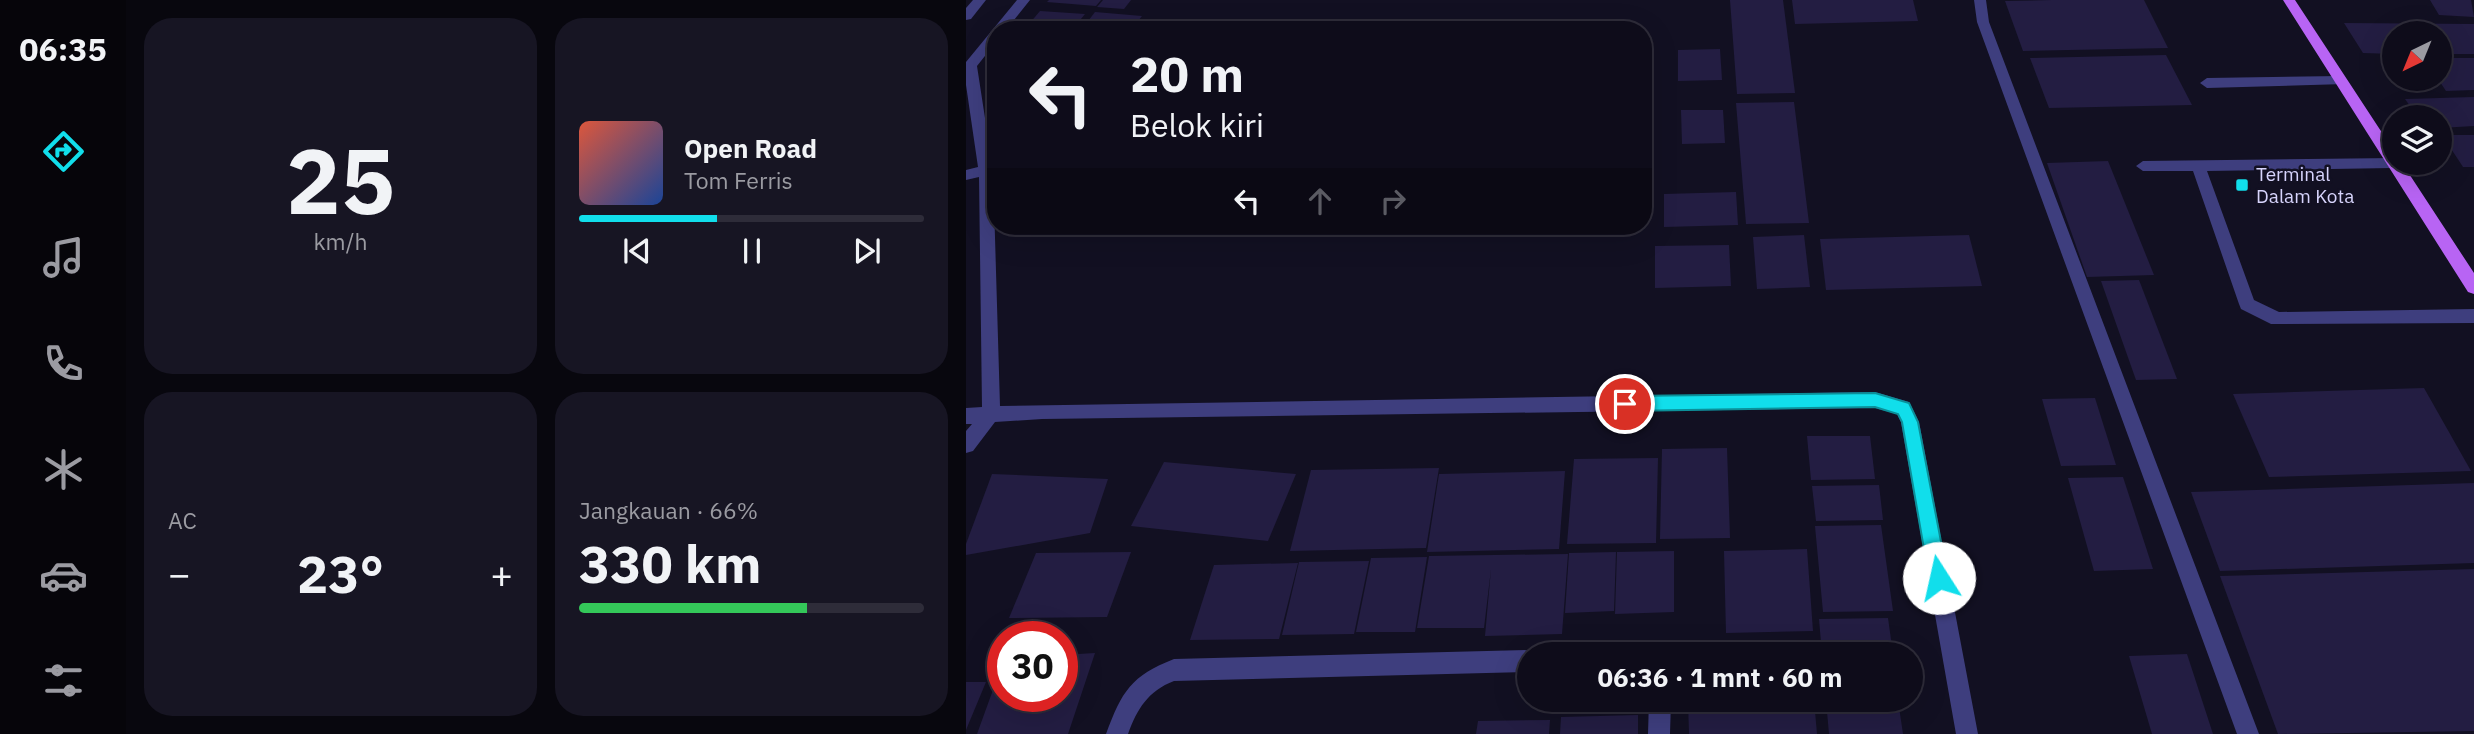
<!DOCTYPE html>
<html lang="id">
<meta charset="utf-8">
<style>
body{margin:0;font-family:"IBM Plex Sans",sans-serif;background:#171523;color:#f1f3f6;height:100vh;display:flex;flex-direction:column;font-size:26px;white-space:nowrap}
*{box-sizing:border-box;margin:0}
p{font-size:23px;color:#9b9ba2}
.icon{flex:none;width:38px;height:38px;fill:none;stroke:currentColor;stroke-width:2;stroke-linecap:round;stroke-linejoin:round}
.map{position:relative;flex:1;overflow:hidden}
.panel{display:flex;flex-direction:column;gap:18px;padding:18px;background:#08070e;width:840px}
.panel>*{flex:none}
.guide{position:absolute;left:21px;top:21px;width:665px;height:214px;border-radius:28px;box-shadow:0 7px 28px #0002,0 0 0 2px #2e2c39;background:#0e0c1a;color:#f1f3f6;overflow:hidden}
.needle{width:46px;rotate:223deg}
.buttons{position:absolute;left:1416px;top:21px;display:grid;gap:14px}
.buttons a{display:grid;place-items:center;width:70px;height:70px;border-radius:50%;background:#0e0c1a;box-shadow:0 7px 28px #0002,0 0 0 2px #2e2c39;font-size:35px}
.speed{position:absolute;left:21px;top:621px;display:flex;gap:14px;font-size:35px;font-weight:700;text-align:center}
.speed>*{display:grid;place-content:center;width:91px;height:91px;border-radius:50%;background:#0e0c1a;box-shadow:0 7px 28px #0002,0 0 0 2px #2e2c39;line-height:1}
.speed .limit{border:10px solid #d22;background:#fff;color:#111}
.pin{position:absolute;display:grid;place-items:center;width:60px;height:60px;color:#fff;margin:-30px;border:4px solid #fff;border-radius:50%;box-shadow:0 2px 7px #0007}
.me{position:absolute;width:77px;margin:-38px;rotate:350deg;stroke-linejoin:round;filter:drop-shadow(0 0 5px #0008)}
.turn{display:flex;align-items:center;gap:24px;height:147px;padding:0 28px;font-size:32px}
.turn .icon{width:91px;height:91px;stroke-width:2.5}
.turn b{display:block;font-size:49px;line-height:60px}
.lanes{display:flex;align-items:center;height:66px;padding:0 28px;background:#0003;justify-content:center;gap:35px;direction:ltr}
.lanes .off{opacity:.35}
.big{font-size:52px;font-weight:700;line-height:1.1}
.panel .card{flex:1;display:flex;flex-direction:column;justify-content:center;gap:10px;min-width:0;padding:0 24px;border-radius:28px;background:#171523}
.panel .dial{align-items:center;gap:0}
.dial b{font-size:91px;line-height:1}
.song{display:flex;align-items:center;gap:21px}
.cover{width:84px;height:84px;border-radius:10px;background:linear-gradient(135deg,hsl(10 70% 55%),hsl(220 70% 35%))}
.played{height:7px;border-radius:4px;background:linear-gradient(90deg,#11deeb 40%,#2e2c39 40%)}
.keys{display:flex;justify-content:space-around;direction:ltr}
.heat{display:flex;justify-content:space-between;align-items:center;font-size:38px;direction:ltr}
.charge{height:10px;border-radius:5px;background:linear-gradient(90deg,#34c759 66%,#2e2c39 0)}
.panel .tiles{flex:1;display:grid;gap:18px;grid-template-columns:repeat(2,1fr)}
.trip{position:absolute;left:551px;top:642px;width:406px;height:70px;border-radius:35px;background:#0e0c1a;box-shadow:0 7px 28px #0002,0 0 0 2px #2e2c39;font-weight:700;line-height:70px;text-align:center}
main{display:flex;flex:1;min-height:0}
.tabs{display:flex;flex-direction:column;width:126px;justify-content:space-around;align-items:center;background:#06050a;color:#9b9ba2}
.tabs .icon{width:49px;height:49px}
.tabs .current{color:#11deeb}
.tabs b{font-size:32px;color:#f1f3f6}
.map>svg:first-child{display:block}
.building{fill:#231d42}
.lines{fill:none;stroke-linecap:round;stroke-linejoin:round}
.minor{fill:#3e3e7e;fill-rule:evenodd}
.major{fill:#b864f4;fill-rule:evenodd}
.route{fill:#11deeb;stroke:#0b9099;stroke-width:2}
.poi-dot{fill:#11deeb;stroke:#121022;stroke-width:2.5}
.labels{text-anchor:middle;stroke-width:5;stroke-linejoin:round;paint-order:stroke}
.poi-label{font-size:19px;fill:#d7d4fc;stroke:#121022;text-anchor:start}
</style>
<main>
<nav class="tabs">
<b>06:35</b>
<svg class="icon current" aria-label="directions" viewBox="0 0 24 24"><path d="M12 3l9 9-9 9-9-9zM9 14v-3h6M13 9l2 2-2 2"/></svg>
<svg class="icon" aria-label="music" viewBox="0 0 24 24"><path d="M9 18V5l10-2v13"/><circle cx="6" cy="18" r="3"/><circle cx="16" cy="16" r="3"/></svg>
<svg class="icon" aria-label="phone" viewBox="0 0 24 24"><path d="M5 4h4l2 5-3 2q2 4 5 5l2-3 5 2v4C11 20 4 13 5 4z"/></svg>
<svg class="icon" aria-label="climate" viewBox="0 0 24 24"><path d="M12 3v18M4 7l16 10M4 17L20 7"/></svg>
<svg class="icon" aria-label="car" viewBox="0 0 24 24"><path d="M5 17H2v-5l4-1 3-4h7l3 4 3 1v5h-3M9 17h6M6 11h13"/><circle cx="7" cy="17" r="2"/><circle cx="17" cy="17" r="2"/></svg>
<svg class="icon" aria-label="filters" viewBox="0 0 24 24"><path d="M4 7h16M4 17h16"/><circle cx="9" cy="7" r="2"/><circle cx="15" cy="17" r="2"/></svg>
</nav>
<section class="panel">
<div class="tiles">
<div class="card dial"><b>25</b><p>km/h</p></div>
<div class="card">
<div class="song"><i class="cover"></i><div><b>Open Road</b><p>Tom Ferris</p></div></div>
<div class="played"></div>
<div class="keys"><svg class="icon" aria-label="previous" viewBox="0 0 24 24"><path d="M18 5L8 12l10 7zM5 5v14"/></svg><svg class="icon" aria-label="pause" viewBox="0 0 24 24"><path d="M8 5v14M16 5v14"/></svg><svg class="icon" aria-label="next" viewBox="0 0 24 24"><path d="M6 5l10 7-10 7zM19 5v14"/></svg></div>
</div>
<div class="card"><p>AC</p>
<div class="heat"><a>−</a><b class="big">23°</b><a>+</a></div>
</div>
<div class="card"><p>Jangkauan · 66%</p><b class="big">330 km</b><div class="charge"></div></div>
</div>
</section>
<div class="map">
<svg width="1508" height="734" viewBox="0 0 1508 734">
<rect width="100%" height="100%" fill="#121022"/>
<g class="building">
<path d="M83,0H135L130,6L81,2Z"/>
<path d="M137,0H165L158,9L131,7Z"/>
<path d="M764,0H817L829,93L771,94Z"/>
<path d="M826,0H947L952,21L829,24Z"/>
<path d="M1086,0H1178L1202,48L1057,51L1039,1Z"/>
<path d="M1464,0H1505L1508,17L1473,15Z"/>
<path d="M74,11L119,14L106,30H58Z"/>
<path d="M129,12L176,16L165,30L116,29Z"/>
<path d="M1378,23L1508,24V54H1474V33H1428V54L1397,53Z"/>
<path d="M754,49L756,80L712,81V50Z"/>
<path d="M1200,55L1226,105L1083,108L1064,58Z"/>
<path d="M1474,58H1508V90L1480,91L1472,79Z"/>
<path d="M1508,97V126L1474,128V117H1452L1439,99Z"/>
<path d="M828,102L843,223L780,224L770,103Z"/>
<path d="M715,110H757L759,143L716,144Z"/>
<path d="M1476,135H1508V167H1497Z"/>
<path d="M1142,161L1188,275L1121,277L1081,163Z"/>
<path d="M770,192L772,225L698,227V194Z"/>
<path d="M838,235L844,287L791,289L787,237Z"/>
<path d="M1003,235L1016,286L860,290L854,239Z"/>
<path d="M763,245L765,286L689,288V246Z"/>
<path d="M1173,280L1211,379L1170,380L1135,281Z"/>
<path d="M1458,388L1505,471L1303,477L1267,394Z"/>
<path d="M1129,398L1150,465L1095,466L1076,399Z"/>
<path d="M841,436H904L909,479L845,480Z"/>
<path d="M761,448L764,538L694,539L696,449Z"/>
<path d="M692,458L690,543L601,544L608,459Z"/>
<path d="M198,462L330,474L302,541L165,526Z"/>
<path d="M473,468L460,548L324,551L345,470Z"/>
<path d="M599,471L593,549L461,552L473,474Z"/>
<path d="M26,474L142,479L124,533L0,555V544Z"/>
<path d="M1157,477L1187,569L1128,571L1102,478Z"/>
<path d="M1508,483V563L1254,571L1225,492Z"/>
<path d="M913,485L917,520L850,521L846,486Z"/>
<path d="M915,525L927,611L857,612L849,526Z"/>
<path d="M841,549L847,631L760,633L758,551Z"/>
<path d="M708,551V612L649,614L651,552Z"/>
<path d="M165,552L141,617L43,618L70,553Z"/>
<path d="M650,552L648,611L599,613L603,553Z"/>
<path d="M602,554L596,634L519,636L525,569L518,628H451L463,556Z"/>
<path d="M461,557L449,632H390L405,558Z"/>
<path d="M403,561L388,634L316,635L333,562Z"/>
<path d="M332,563L313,639L224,640L248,565Z"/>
<path d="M1508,569V731L1312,734L1254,576Z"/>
<path d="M922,618L927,654H856L853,619Z"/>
<path d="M129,653L102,734H11L36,665L37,696H96V655Z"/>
<path d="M1221,654L1247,734H1186L1163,656Z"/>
<path d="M0,682H20L0,730Z"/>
<path d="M722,700H848L851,734H723Z"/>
<path d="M860,700H932L937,734H863Z"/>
<path d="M672,715V734H594L595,717Z"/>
<path d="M584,720L583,734H510L512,721Z"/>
</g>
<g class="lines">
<g class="minor">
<path d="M7,0H20L5,19L0,20V8Z"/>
<path d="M51,0H64L40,30H30V42L11,66L27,170L34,406L909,392L943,402L953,422L1012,734H990L935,422L931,414L909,408L76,419L29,422L7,451L0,453V431L6,424H0V408L16,407L13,177L0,180V170L12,167L0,85V62Z"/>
<path d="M1008,0H1020L1023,22L1293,734H1271L1011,22Z"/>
<path d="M1374,76L1381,81L1379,84L1241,88L1234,83L1241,78Z"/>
<path d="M1428,158V163H1433L1426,168L1241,171L1288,300L1313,312L1508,309V323L1305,324L1275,309L1273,304L1227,171H1177L1170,166L1177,161Z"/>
<path d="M564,650L572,654H564V672L208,681C182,691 171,709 162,734H140C156,691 165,676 208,659Z"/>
<path d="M683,700H705L704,734H682Z"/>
</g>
<path class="major" d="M1317,0H1329L1428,151V163H1436L1508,273V294L1502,292Z"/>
</g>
<path class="route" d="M909,393L943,403L952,422L982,578L979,584L973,587L966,584L963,578L936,422L932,414L909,407L659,411L651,404L659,396Z"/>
<rect class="poi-dot" x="1269" y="178" width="14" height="14" rx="3.5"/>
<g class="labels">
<g class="poi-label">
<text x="1290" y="181">Terminal<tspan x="1290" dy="22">Dalam Kota</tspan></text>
</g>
</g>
</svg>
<div class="buttons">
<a><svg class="needle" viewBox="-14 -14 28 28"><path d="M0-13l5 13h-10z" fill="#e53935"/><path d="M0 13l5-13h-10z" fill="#9b9ba2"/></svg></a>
<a><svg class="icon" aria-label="layers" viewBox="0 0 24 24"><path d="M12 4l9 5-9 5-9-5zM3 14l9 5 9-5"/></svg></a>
</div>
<div class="speed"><div class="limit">30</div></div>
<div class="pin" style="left:659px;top:404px;background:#d93025"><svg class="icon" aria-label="arrive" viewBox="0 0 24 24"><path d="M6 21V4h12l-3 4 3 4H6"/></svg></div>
<svg class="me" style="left:973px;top:578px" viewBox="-20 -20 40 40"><circle r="19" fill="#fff"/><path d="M0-13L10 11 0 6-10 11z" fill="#11deeb"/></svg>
<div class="trip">06:36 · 1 mnt · 60 m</div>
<div class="guide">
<div class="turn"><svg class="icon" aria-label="left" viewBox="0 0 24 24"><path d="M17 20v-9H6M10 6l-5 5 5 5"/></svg><div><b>20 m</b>Belok kiri</div></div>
<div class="lanes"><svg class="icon" aria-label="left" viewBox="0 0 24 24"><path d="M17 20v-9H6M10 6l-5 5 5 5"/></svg><svg class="icon off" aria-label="ahead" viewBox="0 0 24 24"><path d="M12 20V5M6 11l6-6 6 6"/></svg><svg class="icon off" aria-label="right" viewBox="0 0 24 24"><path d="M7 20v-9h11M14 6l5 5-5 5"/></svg></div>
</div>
</div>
</main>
